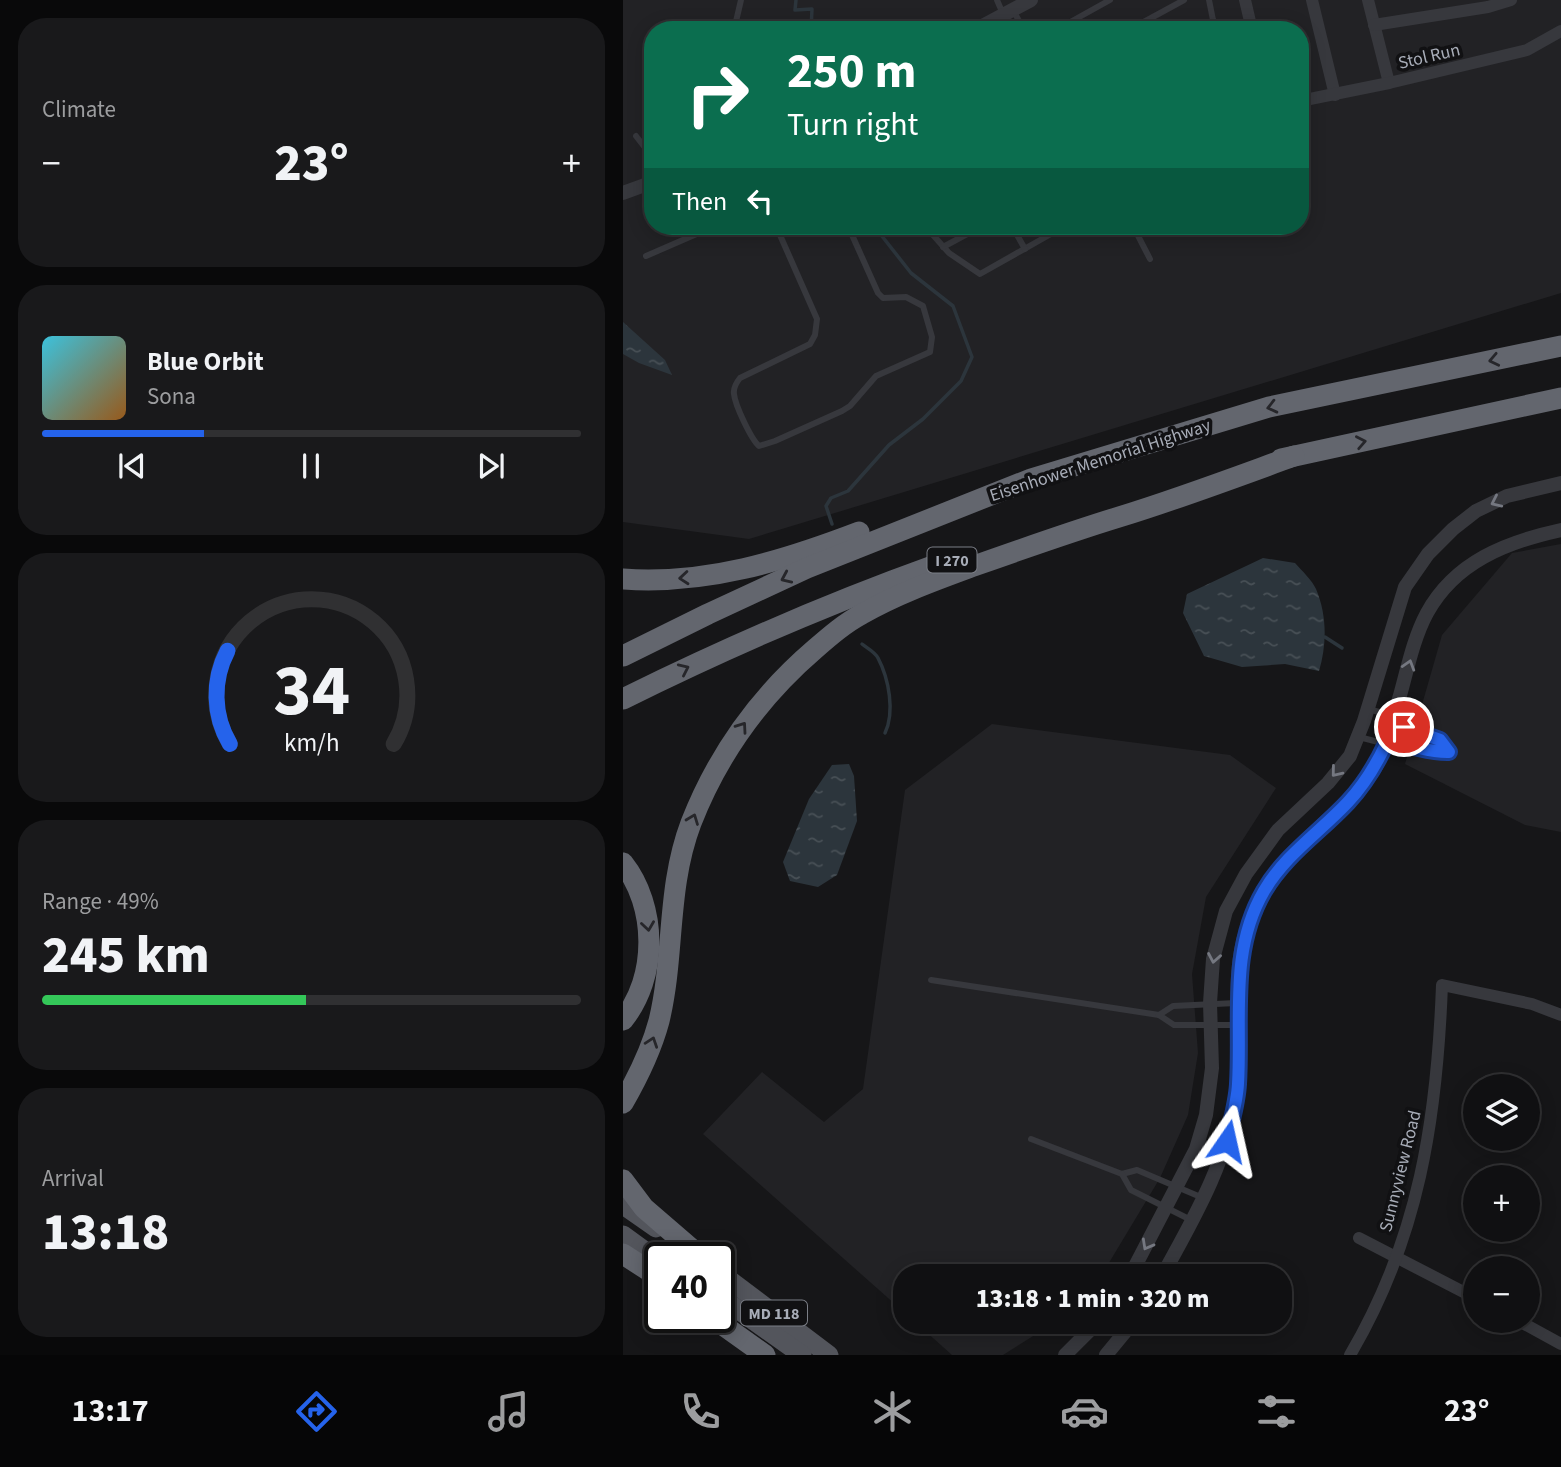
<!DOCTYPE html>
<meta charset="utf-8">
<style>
body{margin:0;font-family:"Source Sans 3",sans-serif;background:#19191b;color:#f1f3f6;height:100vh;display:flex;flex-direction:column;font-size:26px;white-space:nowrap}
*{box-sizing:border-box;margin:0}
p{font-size:23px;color:#9c9d9f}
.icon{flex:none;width:38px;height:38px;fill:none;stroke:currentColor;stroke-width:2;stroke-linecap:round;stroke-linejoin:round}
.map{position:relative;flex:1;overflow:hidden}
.drawer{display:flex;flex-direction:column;gap:18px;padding:18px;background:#09090a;width:623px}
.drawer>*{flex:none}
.top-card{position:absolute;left:21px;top:21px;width:665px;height:214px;border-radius:28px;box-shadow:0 4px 18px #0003,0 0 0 2px #303032;background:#0b6e4f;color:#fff;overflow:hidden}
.buttons{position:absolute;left:840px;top:1074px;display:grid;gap:14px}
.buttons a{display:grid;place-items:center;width:77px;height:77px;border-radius:50%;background:#101012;box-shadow:0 4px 18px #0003,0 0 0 2px #303032;font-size:35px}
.speed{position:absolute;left:21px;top:1242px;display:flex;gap:14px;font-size:35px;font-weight:700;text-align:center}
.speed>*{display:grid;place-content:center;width:91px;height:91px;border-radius:50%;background:#101012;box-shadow:0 4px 18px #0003,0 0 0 2px #303032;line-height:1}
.speed .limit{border:4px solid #111;border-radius:10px;background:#fff;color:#111}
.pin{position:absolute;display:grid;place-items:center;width:60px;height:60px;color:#fff;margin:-30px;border:4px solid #fff;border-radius:50%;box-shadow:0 2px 7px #0007}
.me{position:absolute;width:77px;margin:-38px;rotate:11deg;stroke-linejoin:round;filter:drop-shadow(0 0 5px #0008)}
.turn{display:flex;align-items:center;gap:24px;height:147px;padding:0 28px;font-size:32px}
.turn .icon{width:91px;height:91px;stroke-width:2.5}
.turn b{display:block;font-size:49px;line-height:60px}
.then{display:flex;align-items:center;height:66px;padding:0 28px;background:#0003;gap:14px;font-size:26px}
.big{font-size:52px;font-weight:800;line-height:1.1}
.drawer .tile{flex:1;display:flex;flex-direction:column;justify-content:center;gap:10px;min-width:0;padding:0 24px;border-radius:28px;background:#19191b}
.drawer .dial{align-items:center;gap:0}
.dial svg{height:182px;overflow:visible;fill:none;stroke:#303032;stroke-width:7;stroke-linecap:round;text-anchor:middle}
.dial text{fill:#f1f3f6;stroke:none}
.song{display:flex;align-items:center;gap:21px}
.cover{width:84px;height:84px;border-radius:10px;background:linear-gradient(135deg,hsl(190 70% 55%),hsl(30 70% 35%))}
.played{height:7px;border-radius:4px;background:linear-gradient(90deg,#2563eb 30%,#303032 30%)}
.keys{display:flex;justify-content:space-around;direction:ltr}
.heat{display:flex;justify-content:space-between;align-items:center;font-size:38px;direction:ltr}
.charge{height:10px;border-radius:5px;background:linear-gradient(90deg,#34c759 49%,#303032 0)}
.trip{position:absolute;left:270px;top:1264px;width:399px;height:70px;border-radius:28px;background:#101012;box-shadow:0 4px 18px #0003,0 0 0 2px #303032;font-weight:800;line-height:70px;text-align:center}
.dock{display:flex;height:112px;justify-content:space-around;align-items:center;background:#060607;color:#9c9d9f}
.dock .icon{width:49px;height:49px}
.dock .active{color:#2563eb}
.dock b{font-size:32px;color:#f1f3f6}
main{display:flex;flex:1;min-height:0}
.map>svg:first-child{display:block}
.built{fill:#222225;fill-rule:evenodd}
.water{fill:url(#water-ripples)}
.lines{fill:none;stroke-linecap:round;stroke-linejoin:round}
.stream{stroke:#2c353c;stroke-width:3.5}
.service{stroke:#37383d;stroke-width:6}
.minor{stroke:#37383d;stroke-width:12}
.tertiary{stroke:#37383d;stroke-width:14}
.primary{stroke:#53555c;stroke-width:19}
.motorway{stroke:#63666e;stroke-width:21}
.oneway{stroke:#26262a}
.oneway2{stroke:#757881}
.route-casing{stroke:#184099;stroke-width:18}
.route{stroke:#2563eb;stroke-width:12}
.labels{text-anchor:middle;stroke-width:7;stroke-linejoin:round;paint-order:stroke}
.shield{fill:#111113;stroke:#7b7e86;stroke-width:2}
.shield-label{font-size:16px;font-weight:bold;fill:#a8adb8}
.street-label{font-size:18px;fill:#a8adb8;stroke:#111113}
</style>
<main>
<section class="drawer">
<div class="tile"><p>Climate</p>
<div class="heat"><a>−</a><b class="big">23°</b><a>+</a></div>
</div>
<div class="tile">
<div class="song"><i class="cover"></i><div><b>Blue Orbit</b><p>Sona</p></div></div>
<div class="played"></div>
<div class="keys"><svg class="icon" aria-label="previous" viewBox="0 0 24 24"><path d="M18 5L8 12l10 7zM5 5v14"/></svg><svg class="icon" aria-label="pause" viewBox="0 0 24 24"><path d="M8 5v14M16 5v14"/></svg><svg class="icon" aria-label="next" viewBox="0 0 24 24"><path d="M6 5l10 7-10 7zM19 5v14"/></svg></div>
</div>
<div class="tile dial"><svg viewBox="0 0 100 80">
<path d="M14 69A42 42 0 1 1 86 69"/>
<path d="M14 69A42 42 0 0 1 13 28" stroke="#2563eb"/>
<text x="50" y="56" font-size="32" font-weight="700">34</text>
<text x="50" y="72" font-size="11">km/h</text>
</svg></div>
<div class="tile"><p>Range · 49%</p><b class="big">245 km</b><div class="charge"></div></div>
<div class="tile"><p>Arrival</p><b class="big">13:18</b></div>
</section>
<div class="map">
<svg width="938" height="1355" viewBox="0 0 938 1355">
<defs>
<pattern id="water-ripples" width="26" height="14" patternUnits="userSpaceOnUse" patternTransform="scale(1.75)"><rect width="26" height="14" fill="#2c353c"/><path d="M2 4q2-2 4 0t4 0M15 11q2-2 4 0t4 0" fill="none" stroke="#485056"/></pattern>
</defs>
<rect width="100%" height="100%" fill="#161618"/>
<g class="built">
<path d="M0,0H938V293L126,539L0,522ZM30,30H677V226H30Z"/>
<path d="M938,544V832L902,825L782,764L819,635L889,553Z"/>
<path d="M369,724L607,755L653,788L583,897L569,974L575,1053L565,1115L537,1178L478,1276H282V1313L80,1134L139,1072L201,1122L240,1089L282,790Z"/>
<path d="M291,1321H434L380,1355H329Z"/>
</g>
<g class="water">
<path d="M0,322L42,360L49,375L16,363L0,354Z"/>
<path d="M640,558L672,563C679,571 689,580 693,589C704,615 704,644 696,671L662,664L619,667L581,656L560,613L564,594Z"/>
<path d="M226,764L231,776L234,821L214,875L195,887L167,881L160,862L186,799L209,765Z"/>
</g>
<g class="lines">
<g class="stream">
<path d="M173,0L172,10L189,9L188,30"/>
<path d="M209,524L203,506L208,498L225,491L266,445L300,419L338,381L349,357L330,306L288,273L251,226"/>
<path d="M702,637L719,648"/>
<path d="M239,644C244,648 252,652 255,658C266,679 272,712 262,733"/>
</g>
<g class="service">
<path d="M374,0L380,14"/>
<path d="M586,0L592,30"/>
<path d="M390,10L401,30"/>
<path d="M111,30L118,0"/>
<path d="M433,30L487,0"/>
<path d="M506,30L561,0"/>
<path d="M574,30L591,21"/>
<path d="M13,136L30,158"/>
<path d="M59,226L64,236"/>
<path d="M153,226L194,319L192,335L187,344L117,378C113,383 110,388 111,394C112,405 128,439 136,446L152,441L219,411L227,406L253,376L307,352L309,337L300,306L283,297L260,298L255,293L225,226"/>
<path d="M302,226L326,253L357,274L442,226"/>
<path d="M389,226L402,249"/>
<path d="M510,226L527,259"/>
<path d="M320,247L359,226"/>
<path d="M23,256L92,226"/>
<path d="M745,709L771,716L781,727L817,740L826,752"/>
<path d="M736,737L763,744L778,743L812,753L826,752"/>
<path d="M308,980L536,1015L551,1025H615"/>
<path d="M536,1015L550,1006L613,1003"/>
<path d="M408,1139L499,1174L514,1170L580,1198"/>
<path d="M499,1174L508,1190L568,1220"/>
</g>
<g class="minor">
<path d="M622,0L629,30"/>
<path d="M689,0L712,95"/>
<path d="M745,0L766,83"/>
<path d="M751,25L865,7L888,0"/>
<path d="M677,101L766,83L904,50L938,31"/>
<path d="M736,1238L852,1298"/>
<path d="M896,1321L938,1344"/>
<path d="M727,1355C796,1238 814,1119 819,985L909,1004L938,1015"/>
</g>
<g class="tertiary">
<path d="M352,30L408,0"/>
<path d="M0,193L30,182"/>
<path d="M507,1276L573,1149L583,1115L589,1068L587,1003L590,959L603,911L623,874L655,830L705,783L727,756L741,721L782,587L805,554L830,529L853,511L884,496L938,483"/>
<path d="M539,1276C572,1217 608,1154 615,1086C620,1034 606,978 624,928C635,898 653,872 675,848C699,822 728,803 749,773C764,751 769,724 776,699C784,671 790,639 804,613C832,562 883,542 938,530"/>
<path d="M442,1355L476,1321"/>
<path d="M483,1355L511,1321"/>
</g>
<g class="primary">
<path d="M0,1205L33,1228"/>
<path d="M0,1235L37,1262"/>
<path d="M96,1272L206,1355"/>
<path d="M96,1296L179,1355"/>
</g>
<g class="motorway">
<path d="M658,459L938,398"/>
<path d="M0,579C83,585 160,561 236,532"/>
<path d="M0,656L85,614L184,568L408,479L646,407L938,346"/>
<path d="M0,699C101,649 204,604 310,566"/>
<path d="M0,863C34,906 35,977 0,1020"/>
<path d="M0,1103C15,1077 28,1051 36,1021C52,955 43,889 68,823C95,754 136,697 192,649C207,636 222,623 239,614C274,594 313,580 351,566C399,549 447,532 496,517C555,499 613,477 671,456"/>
<path d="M0,1180L21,1208L79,1258"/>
<path d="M0,1254L37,1278"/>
<path d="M90,1318L142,1355"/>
</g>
</g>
<defs><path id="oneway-chevron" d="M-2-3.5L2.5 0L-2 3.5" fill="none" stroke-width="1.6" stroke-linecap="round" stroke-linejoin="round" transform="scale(1.75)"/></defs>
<g class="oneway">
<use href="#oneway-chevron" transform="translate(871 360) rotate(168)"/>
<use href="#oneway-chevron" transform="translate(649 407) rotate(166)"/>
<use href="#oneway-chevron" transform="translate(738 442) rotate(-11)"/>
<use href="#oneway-chevron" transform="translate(61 578) rotate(175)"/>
<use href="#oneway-chevron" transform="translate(163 578) rotate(156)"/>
<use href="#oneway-chevron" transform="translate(61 669) rotate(-25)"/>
<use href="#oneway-chevron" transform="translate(119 727) rotate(-55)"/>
<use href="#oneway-chevron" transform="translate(70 819) rotate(-69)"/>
<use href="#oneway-chevron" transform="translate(25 926) rotate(82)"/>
<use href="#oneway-chevron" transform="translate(29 1042) rotate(-71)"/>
</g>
<g class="oneway2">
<use href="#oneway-chevron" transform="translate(873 502) rotate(155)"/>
<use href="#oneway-chevron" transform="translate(786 665) rotate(-73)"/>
<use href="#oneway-chevron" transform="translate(713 772) rotate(129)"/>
<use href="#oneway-chevron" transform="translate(591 958) rotate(100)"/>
<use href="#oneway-chevron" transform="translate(524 1245) rotate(119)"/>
</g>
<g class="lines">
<g class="route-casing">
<path id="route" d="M604,1141C608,1122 614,1103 615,1084C619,1018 606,951 641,891C662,855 697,832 725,802C741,785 753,765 763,744C785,742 804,753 826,752L817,740L781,727"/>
</g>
<use href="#route" class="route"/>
</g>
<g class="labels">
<g class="shield">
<rect x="304.5" y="547.5" width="49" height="25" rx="5"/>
<rect x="118" y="1300.5" width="66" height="25" rx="5"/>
</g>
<g class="shield-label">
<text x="329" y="566">I 270</text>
<text x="151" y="1319">MD 118</text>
</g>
<g class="street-label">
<text transform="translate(806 56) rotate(-13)" y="6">Stol Run</text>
<text transform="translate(477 460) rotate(-18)" y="6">Eisenhower Memorial Highway</text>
<text transform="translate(777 1171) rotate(-76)" y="6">Sunnyview Road</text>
</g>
</g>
</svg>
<div class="buttons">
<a><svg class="icon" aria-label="layers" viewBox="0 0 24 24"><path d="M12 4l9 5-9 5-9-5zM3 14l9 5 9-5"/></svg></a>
<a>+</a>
<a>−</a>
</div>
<div class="speed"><div class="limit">40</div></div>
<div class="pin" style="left:781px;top:727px;background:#d93025"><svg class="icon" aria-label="arrive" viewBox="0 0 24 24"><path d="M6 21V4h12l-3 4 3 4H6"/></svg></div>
<svg class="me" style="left:604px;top:1141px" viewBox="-20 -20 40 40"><path d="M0-17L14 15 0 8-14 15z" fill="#2563eb" stroke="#fff" stroke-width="4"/></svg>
<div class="trip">13:18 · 1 min · 320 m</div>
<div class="top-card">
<div class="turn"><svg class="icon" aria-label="right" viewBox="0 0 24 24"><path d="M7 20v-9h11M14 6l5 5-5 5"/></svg><div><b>250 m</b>Turn right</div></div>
<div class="then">Then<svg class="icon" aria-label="left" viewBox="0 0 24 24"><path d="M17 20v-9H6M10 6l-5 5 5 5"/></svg></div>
</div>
</div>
</main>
<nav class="dock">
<b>13:17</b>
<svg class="icon active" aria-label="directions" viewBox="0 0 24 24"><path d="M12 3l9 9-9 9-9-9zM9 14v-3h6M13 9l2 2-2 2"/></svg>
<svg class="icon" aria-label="music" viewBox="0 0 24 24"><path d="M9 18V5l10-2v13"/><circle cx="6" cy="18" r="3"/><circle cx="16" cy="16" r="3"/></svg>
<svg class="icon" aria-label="phone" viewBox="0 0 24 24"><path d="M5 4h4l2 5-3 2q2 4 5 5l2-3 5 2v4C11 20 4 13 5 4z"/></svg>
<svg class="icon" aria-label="climate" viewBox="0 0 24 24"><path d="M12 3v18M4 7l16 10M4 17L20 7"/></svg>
<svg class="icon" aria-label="car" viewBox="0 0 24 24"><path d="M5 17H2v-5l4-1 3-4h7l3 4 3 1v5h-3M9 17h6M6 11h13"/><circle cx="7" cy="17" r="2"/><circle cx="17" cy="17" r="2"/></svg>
<svg class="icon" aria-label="filters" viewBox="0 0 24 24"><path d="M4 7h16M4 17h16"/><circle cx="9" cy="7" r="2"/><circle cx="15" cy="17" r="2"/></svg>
<b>23°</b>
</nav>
